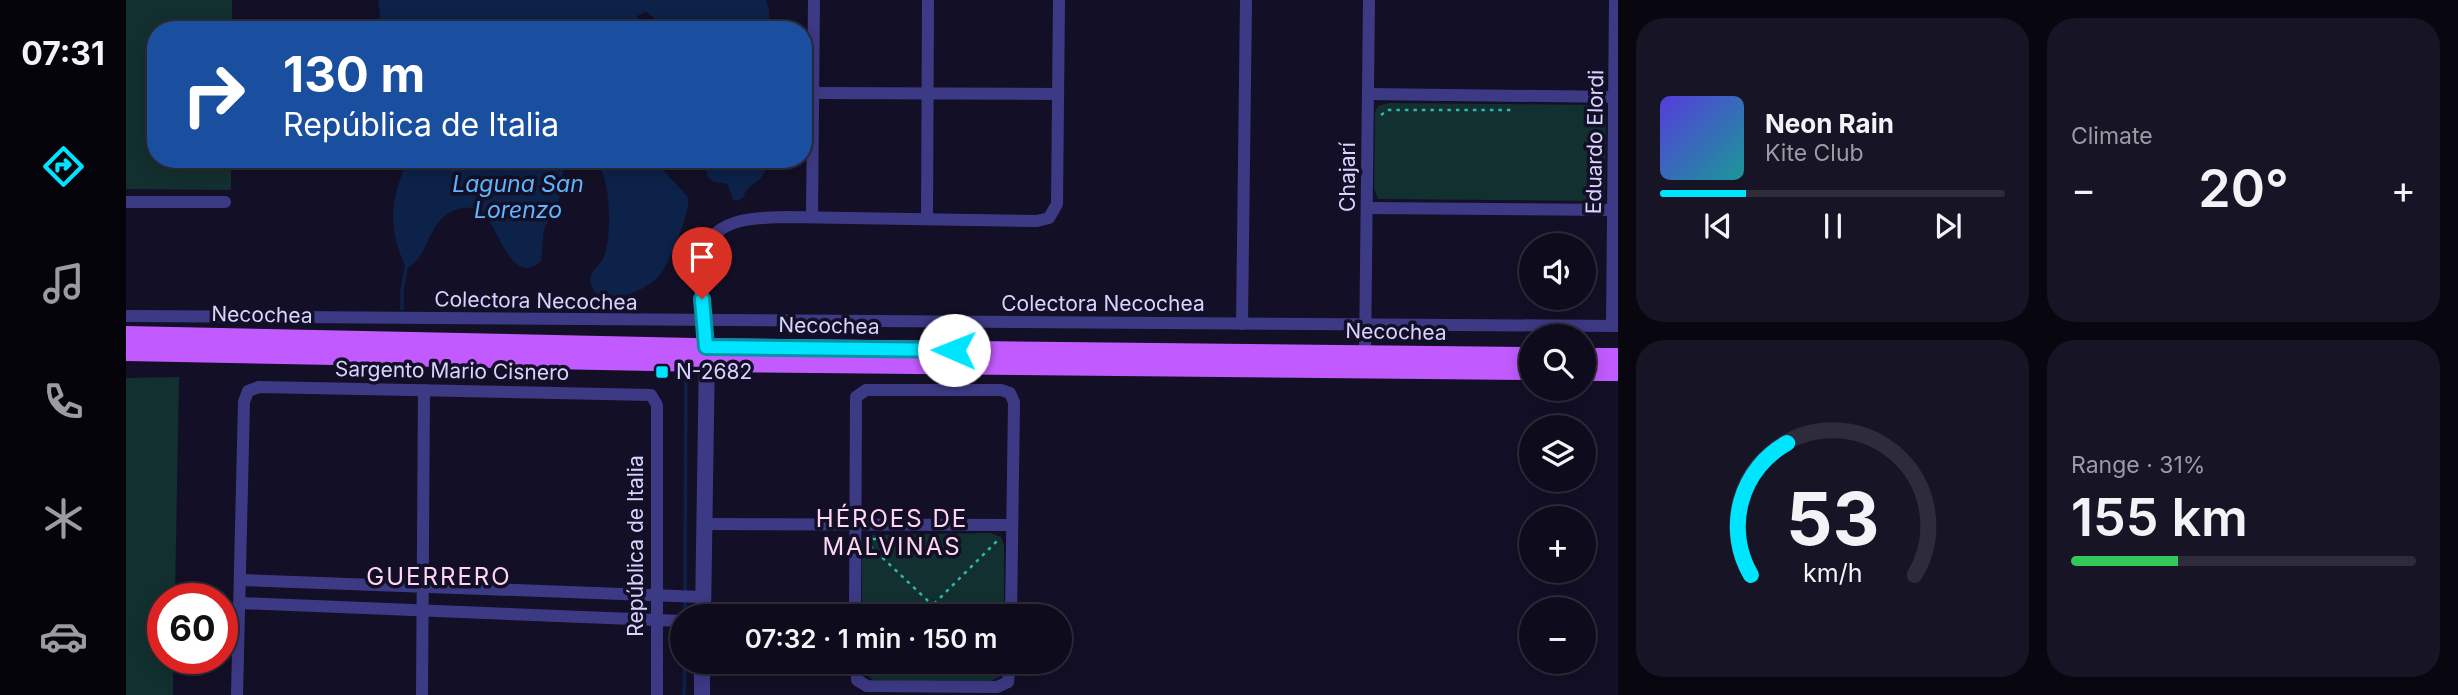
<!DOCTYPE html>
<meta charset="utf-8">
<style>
body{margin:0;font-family:Inter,sans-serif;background:#171425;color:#f1f3f6;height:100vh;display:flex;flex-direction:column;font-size:26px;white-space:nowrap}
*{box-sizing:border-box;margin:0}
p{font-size:23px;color:#9b9ba3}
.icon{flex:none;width:38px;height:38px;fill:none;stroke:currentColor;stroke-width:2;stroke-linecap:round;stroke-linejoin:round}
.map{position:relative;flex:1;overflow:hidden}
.drawer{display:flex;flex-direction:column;gap:18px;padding:18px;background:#08060f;width:840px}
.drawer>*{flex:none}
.top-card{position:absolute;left:21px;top:21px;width:665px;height:147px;border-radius:28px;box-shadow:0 4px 18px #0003,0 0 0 2px #2e2b3b;background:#1a4fa0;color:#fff;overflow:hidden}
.fabs{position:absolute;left:1393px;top:233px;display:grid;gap:14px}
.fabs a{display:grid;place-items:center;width:77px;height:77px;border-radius:50%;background:#0e0b1c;box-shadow:0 4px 18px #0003,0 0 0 2px #2e2b3b;font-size:35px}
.speed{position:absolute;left:21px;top:583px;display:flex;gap:14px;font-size:35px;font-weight:700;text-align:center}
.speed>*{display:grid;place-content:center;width:91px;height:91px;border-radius:50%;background:#0e0b1c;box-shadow:0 4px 18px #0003,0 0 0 2px #2e2b3b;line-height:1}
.speed .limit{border:10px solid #d22;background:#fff;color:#111}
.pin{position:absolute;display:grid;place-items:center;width:60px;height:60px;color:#fff;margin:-72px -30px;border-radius:50% 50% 50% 0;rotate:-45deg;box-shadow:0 0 7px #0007}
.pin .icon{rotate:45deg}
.me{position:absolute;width:77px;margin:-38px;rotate:271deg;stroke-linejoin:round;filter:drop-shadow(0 0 5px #0008)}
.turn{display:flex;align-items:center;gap:24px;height:147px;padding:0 21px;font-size:32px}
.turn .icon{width:91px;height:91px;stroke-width:2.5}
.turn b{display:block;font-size:49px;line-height:60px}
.big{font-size:52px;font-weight:600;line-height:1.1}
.drawer .tile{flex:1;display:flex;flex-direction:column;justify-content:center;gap:10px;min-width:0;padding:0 24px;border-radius:28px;background:#171425}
.drawer .dial{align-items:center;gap:0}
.dial svg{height:182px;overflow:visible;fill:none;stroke:#2e2b3b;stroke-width:7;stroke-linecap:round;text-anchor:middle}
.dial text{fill:#f1f3f6;stroke:none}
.song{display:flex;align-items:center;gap:21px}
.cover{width:84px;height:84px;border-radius:10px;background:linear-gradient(135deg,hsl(250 70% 55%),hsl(180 70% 35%))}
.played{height:7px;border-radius:4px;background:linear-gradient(90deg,#00e5ff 25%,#2e2b3b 25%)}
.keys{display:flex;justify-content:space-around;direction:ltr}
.heat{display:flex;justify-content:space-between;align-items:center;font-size:38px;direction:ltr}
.charge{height:10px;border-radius:5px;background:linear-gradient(90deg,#34c759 31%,#2e2b3b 0)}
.drawer .tiles{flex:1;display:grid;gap:18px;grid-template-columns:repeat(2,1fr)}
.trip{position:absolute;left:544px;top:604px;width:402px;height:70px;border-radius:35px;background:#0e0b1c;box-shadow:0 4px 18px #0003,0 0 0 2px #2e2b3b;font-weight:600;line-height:70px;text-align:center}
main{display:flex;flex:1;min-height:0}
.menu{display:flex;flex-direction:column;width:126px;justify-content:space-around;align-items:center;background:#06040b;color:#9b9ba3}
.menu .icon{width:49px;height:49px}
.menu .on{color:#00e5ff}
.menu b{font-size:32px;color:#f1f3f6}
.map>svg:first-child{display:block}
.green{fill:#12302f}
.water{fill:#0c2248}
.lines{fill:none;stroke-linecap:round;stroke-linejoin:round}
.stream{stroke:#0c2248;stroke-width:3.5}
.path{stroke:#2fb8b0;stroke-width:2.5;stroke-dasharray:3.5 5;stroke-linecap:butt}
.minor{stroke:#3d3a85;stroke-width:12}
.tertiary{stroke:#3d3a85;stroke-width:16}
.primary{stroke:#c25bff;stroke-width:18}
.route-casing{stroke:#0095a6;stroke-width:18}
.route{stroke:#00e5ff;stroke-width:12}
.poi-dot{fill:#00e5ff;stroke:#130f26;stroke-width:2.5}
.labels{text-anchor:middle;stroke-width:7;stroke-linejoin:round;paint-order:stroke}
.street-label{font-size:21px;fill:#d9d4ff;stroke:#130f26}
.poi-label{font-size:21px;fill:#d9d4ff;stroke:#130f26;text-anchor:start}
.water-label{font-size:23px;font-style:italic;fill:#62b6ff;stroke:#130f26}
.quarter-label{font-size:24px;letter-spacing:2px;fill:#ffd6f0;stroke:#130f26}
</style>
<main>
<nav class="menu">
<b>07:31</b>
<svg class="icon on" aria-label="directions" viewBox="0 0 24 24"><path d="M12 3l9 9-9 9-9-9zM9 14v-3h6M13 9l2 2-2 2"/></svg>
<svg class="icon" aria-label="music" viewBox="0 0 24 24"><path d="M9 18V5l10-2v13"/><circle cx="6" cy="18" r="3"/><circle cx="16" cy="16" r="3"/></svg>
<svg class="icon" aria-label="phone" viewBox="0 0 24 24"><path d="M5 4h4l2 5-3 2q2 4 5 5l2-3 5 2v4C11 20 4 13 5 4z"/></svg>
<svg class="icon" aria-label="climate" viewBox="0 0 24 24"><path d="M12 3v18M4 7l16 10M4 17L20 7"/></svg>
<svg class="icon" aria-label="car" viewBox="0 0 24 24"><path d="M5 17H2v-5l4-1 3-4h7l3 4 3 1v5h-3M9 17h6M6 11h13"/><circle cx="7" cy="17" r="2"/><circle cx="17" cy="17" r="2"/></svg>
</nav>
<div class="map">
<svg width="1492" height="695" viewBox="0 0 1492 695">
<rect width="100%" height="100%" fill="#130f26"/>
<g class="green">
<path d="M0,0H106V30H30V159H105V190L0,189Z"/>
<path d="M1262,103L1473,105L1478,110L1480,117L1479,194L1475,199L1469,201L1252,199L1248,188L1249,112L1252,106Z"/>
<path d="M53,377L49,598H37V658H47V695H0V378Z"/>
<path d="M864,533L875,537L878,545V616H736V544L743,535Z"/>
<path d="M736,662H878L875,676L865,681L747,680L738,673Z"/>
</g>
<g class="water">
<path d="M252,0H640L643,10V30H535L527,17L520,12L511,16L514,30H256Z"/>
<path d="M282,159H439L433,200L418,229L415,261C386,288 372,227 358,214C351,207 341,207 333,209C299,218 306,257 280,268C261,226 264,201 282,159Z"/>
<path d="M469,159H527L562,197C565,212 543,265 532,277C520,290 476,311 466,287C459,272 476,266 479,254C486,230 485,178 469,159Z"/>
<path d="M577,159H642C639,186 622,180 617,198L610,201L607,199L601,184L588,182L582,178Z"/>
</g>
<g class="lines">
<g class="stream">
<path d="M276,309V291L280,268"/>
<path d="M559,589L560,367"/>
<path d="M559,603V615"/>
<path d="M558,695L559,662"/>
</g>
<g class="path">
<path d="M1255,115L1262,110H1387"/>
<path d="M742,546L747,539H774"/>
<path d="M744,546L818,616"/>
<path d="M796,616L871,541"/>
<path d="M742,670L751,662"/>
</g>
<g class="minor">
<path d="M687,93L932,94"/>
<path d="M1242,94L1492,97"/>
<path d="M0,202H99"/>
<path d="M1241,208L1492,210"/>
<path d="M686,217L688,0"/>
<path d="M801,219L802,0"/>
<path d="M0,316L1492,326"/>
<path d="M1116,324L1120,0"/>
<path d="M1486,326L1489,0"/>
<path d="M581,347C577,313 561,248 597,228C615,217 641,218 662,217L911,221L923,218L931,204L933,0"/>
<path d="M1239,354L1243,0"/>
<path d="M578,524L886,525"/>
<path d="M114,580L577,597"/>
<path d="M113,603L556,621"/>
<path d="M729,616L730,397L740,390H875L884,393L888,402L885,616"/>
<path d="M730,662L731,680L741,686L871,687L882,682L884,662"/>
<path d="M111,695L118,402L122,391L133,387L525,395L531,405V695"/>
<path d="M296,695L298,390"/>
</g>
<g class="tertiary">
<path d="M577,616L581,352"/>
<path d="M576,695V662"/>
</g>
<g class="primary">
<path d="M0,335L568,347L1405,356"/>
<path d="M0,352L580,363L1405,371"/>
<path d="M1458,357H1492"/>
<path d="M1458,372H1492"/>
</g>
</g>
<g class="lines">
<g class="route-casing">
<path id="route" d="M576,299L580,347L828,350"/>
</g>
<use href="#route" class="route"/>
</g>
<rect class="poi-dot" x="529" y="365" width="14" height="14" rx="3.5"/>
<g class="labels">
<g class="street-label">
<text transform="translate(1469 142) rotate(-89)" y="7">Eduardo Elordi</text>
<text transform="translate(1222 177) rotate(-90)" y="7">Chajarí</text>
<text transform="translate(410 301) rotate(1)" y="7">Colectora Necochea</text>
<text x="977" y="311">Colectora Necochea</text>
<text transform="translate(136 315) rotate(1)" y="7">Necochea</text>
<text transform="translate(703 326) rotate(1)" y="7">Necochea</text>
<text transform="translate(1270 332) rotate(1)" y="7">Necochea</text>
<text transform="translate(326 371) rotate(1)" y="7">Sargento Mario Cisnero</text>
<text transform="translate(510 546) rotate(-90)" y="7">República de Italia</text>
</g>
<g class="poi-label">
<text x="550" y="379">N-2682</text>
</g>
<g class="water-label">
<text x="392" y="192">Laguna San<tspan x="392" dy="26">Lorenzo</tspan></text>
</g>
<g class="quarter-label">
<text x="766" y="527">HÉROES DE<tspan x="766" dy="28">MALVINAS</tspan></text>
<text x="313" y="585">GUERRERO</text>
</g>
</g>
</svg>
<div class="fabs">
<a><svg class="icon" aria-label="sound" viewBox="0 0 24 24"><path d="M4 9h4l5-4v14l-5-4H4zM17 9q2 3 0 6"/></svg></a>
<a><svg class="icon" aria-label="search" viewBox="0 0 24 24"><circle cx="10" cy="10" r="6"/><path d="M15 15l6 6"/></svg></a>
<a><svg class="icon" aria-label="layers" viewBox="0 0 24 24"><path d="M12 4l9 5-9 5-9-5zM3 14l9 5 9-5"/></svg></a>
<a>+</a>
<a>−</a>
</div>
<div class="speed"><div class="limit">60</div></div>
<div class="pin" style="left:576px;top:299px;background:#d93025"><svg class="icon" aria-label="arrive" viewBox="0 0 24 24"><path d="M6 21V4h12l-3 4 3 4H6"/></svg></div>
<svg class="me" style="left:828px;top:350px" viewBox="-20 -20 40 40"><circle r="19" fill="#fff"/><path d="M0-13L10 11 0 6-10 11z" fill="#00e5ff"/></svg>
<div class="trip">07:32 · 1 min · 150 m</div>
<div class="top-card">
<div class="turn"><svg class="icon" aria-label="right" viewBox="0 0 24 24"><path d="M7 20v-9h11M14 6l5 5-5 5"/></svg><div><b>130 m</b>República de Italia</div></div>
</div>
</div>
<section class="drawer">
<div class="tiles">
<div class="tile">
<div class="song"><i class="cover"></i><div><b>Neon Rain</b><p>Kite Club</p></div></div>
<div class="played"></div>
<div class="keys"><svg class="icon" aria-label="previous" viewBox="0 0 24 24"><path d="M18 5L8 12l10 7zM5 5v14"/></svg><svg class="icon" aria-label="pause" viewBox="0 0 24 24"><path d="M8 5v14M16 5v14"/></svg><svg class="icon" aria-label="next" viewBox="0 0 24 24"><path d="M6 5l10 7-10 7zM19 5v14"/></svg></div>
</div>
<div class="tile"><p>Climate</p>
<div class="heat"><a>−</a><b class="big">20°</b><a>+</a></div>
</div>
<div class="tile dial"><svg viewBox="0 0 100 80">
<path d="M14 69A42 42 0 1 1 86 69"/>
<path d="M14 69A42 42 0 0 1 30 11" stroke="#00e5ff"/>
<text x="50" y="56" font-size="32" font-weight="700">53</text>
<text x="50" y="72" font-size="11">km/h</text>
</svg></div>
<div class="tile"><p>Range · 31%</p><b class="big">155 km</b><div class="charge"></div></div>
</div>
</section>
</main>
